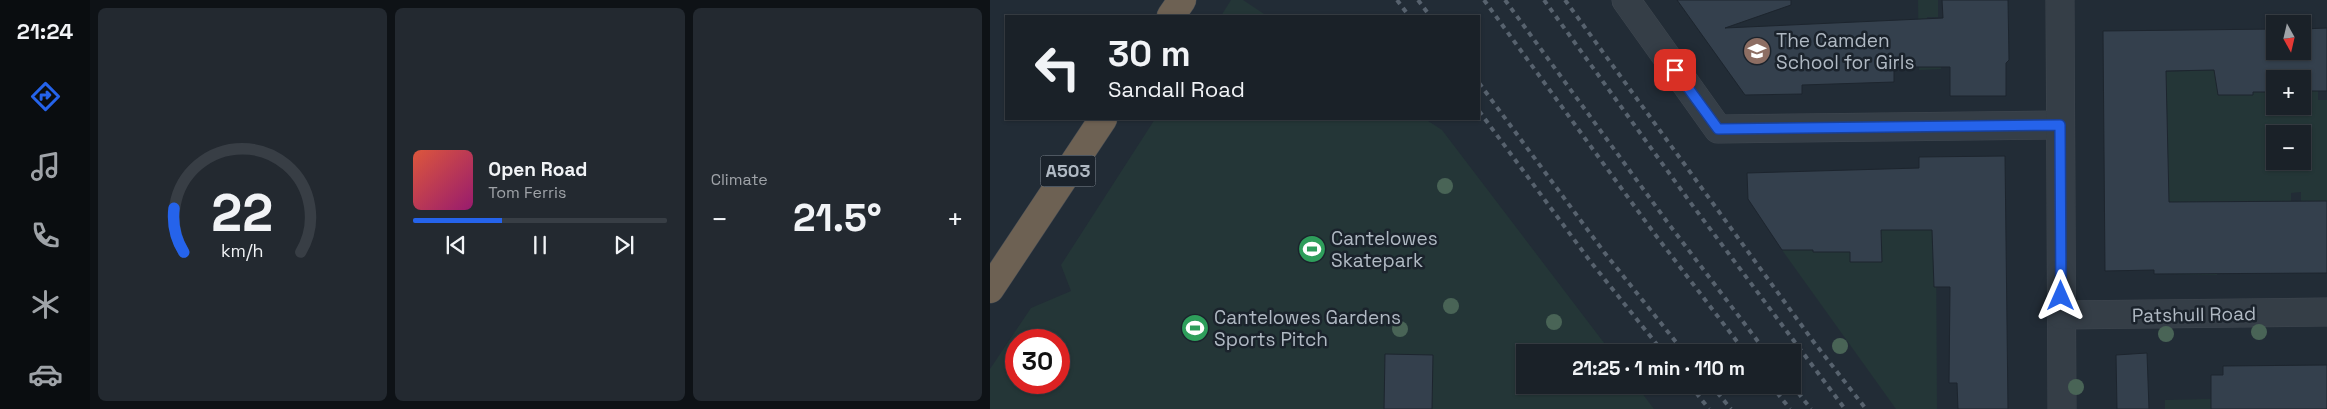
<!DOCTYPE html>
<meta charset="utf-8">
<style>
body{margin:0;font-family:"Space Grotesk",sans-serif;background:#232930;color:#f1f3f6;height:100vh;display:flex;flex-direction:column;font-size:19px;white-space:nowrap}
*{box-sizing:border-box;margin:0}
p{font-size:16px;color:#9fa3a8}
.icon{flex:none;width:28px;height:28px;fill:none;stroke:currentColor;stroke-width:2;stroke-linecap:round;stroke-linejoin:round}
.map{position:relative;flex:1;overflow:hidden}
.side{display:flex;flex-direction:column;gap:8px;padding:8px;background:#0e1216;width:900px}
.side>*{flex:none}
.hud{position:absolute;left:15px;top:15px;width:475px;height:105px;border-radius:0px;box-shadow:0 1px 4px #0004,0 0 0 1px #383e45;background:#1a2128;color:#f1f3f6;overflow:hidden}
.needle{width:32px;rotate:172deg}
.buttons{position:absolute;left:1276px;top:15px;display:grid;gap:10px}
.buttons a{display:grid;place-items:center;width:45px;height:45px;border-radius:0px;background:#1a2128;box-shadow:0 1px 4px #0004,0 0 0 1px #383e45;font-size:25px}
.speed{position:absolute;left:15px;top:329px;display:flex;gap:10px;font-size:25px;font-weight:700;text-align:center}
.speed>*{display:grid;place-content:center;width:65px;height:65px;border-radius:50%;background:#1a2128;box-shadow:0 1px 4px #0004,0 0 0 1px #383e45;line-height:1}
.speed .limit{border:8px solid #d22;background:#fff;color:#111}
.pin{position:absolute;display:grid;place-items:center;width:42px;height:42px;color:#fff;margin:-21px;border-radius:10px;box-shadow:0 2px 8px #0006}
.me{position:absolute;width:55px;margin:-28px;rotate:0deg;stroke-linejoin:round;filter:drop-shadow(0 0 4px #0008)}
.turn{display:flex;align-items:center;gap:18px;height:105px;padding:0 20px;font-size:22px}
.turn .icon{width:65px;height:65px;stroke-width:2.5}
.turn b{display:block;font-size:35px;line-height:42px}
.big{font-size:38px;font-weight:700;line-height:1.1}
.side .tile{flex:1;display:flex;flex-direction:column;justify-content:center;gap:8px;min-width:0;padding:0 18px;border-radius:8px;background:#232930}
.side .dial{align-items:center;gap:0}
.dial svg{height:130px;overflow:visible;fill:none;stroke:#383e45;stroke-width:7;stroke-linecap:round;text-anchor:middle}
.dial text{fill:#f1f3f6;stroke:none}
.song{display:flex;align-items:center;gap:15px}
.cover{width:60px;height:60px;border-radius:8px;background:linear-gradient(135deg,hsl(10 70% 55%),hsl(320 70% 35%))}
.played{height:5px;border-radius:2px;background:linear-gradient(90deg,#2563eb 35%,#383e45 35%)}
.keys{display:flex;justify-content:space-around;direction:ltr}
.heat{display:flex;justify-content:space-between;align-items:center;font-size:28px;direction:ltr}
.side .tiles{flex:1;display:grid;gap:8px;grid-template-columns:repeat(3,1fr)}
.trip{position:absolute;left:526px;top:344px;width:285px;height:50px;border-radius:0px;background:#1a2128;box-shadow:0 1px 4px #0004,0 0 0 1px #383e45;font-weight:700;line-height:50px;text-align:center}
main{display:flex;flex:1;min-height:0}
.menu{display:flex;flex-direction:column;width:90px;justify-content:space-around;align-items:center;background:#0a0d10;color:#9fa3a8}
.menu .icon{width:35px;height:35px}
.menu .on{color:#2563eb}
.menu b{font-size:22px;color:#f1f3f6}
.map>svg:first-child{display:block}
.green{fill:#243637;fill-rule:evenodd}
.building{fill:#34404d;stroke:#1d252e}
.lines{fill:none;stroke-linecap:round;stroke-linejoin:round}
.street-casing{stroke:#3f4750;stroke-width:29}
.highway-casing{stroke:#404952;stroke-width:29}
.street{stroke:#353e47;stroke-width:28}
.highway{stroke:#6d6153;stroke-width:28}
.rail{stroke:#57626e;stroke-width:4;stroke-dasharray:5 5;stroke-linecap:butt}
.tree{fill:#496456}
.route-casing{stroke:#184099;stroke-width:12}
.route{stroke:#2563eb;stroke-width:9}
.labels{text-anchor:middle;stroke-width:5;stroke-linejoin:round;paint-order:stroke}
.shield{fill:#1b232c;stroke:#838c96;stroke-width:1}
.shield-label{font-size:18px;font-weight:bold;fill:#b0b9c3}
.poi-label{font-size:19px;fill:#b0b9c3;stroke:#1b232c;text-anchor:start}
.street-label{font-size:19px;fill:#b0b9c3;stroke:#1b232c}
</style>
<main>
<nav class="menu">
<b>21:24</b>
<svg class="icon on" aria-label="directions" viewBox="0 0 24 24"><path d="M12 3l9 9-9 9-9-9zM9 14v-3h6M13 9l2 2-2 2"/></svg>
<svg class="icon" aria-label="music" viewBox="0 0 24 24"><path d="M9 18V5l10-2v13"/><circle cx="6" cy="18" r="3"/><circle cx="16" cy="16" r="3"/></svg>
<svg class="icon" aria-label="phone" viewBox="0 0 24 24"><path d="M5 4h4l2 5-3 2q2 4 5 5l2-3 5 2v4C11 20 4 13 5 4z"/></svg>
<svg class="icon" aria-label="climate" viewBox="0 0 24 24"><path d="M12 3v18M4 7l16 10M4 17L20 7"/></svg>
<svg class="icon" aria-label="car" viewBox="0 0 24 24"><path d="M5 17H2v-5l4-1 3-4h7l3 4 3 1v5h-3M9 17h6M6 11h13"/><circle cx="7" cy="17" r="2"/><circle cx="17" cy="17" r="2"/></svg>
</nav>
<section class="side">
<div class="tiles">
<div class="tile dial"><svg viewBox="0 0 100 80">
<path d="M14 69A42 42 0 1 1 86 69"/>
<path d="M14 69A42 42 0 0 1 8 42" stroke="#2563eb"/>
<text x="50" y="56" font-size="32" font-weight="700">22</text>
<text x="50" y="72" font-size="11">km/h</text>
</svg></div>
<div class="tile">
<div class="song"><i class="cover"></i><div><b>Open Road</b><p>Tom Ferris</p></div></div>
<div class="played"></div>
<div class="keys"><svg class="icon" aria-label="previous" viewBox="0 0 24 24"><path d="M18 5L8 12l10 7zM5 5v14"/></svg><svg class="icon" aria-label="pause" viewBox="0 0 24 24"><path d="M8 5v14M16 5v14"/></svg><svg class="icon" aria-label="next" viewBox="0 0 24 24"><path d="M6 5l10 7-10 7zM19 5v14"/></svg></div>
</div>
<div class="tile"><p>Climate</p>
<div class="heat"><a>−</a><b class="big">21.5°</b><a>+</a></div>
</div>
</div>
</section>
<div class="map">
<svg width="1337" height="409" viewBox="0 0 1337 409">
<rect width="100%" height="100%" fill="#222c36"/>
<g class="green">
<path d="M241,0H253L277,16H231Z"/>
<path d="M928,0H948V17H937V42H951V69L929,70Z"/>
<path d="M1227,70L1228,94L1263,95V80L1285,88V106H1312L1313,91H1328V100H1337V201L1311,202V192L1301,193V202H1225L1227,275L1179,274L1177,101H1174L1173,72ZM1285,134H1312V161H1285Z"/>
<path d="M165,119H435L452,130L621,352H535V385H646L664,409H0V369L41,308L81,291L71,265ZM26,340H69V382H26Z"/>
<path d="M859,216L861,262H891V217L913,230H946L947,409H906L792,250H823V252H831V246Z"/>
<path d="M1221,399V409H1175V400Z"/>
</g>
<g class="building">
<path d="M687,0H801V5L735,28L953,18L952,0H1018L1019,60L1016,63V96H960V67H904V82L812,85V94L755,95Z"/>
<path d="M1337,28V91H1312V79H1285V92H1263V95H1228L1224,70L1176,71L1179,202L1337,201V273L1164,274V270L1115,271L1113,31L1285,29V51H1312V29Z"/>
<path d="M1015,156L1018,409H968L967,383H959L960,287H944L942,230H891L892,262H860V252H823V250H792L758,199L757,173L929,168V157Z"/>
<path d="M1157,353L1159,409H1127L1126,355Z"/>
<path d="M395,354L443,355L442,409H394Z"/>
<path d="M1337,365V409H1221V375H1233V366Z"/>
</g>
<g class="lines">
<g class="street-casing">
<g id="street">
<path d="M636,0L728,129L1070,125"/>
<path d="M1070,0L1072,409"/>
<path d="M1071,315L1337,312"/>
</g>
</g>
<g class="highway-casing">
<g id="highway">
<path d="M181,16L192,0"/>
<path d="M0,289L113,119"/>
</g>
</g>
<use href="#street" class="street"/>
<use href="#highway" class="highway"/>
<g class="rail">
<path d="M407,0L419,16"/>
<path d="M428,0L440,16"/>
<path d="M494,0L664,233L755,352"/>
<path d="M515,0L678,223L776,352"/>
<path d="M554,0L700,202L855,409"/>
<path d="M575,0L823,341L876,409"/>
<path d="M489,83L614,252L694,352"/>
<path d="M489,111L600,261L673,352"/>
<path d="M700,385L719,409"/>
<path d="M721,385L741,409"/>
<path d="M781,385L800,409"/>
<path d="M802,385L821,409"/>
</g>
</g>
<g class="tree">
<circle cx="455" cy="186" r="8"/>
<circle cx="461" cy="306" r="8"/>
<circle cx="564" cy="322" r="8"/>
<circle cx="410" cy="329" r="8"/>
<circle cx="1269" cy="332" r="8"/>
<circle cx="1176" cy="334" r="8"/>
<circle cx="850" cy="346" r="8"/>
<circle cx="1086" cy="387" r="8"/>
</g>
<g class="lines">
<g class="route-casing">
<path id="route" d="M685,70L728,129L1070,125L1071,296"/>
</g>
<use href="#route" class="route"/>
</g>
<defs>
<g id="school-disc" transform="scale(1.4375)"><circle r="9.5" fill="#8d6e63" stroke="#1b232c"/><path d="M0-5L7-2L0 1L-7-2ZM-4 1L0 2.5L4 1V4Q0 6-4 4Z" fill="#fff"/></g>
<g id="stadium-disc" transform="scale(1.4375)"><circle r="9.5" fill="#2e9e5b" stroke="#1b232c"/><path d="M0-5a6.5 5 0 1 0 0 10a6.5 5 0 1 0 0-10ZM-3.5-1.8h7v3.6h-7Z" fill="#fff"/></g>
</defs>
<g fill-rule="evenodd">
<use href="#school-disc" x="767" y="51"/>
<use href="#stadium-disc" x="322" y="249"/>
<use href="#stadium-disc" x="205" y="328"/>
</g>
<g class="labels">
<rect class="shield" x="50.5" y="155.5" width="55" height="31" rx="4"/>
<g class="shield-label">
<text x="78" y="177">A503</text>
</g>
<g class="poi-label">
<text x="786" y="47">The Camden<tspan x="786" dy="22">School for Girls</tspan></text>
<text x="341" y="245">Cantelowes<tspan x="341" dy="22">Skatepark</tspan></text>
<text x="224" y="324">Cantelowes Gardens<tspan x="224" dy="22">Sports Pitch</tspan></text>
</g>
<g class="street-label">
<text transform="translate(1204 314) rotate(-1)" y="7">Patshull Road</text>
</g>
</g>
</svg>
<div class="buttons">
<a><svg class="needle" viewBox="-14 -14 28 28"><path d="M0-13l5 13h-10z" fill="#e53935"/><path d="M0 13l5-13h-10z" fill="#9fa3a8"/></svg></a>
<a>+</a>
<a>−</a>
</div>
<div class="speed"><div class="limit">30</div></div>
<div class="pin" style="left:685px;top:70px;background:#d93025"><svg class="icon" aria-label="arrive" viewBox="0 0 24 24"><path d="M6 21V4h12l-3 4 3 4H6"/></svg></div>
<svg class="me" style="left:1071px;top:296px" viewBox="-20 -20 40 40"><path d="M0-17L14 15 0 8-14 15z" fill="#2563eb" stroke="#fff" stroke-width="4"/></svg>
<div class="trip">21:25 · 1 min · 110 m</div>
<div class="hud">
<div class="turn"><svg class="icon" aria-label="left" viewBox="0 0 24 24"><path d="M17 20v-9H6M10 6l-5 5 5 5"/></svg><div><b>30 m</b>Sandall Road</div></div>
</div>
</div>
</main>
